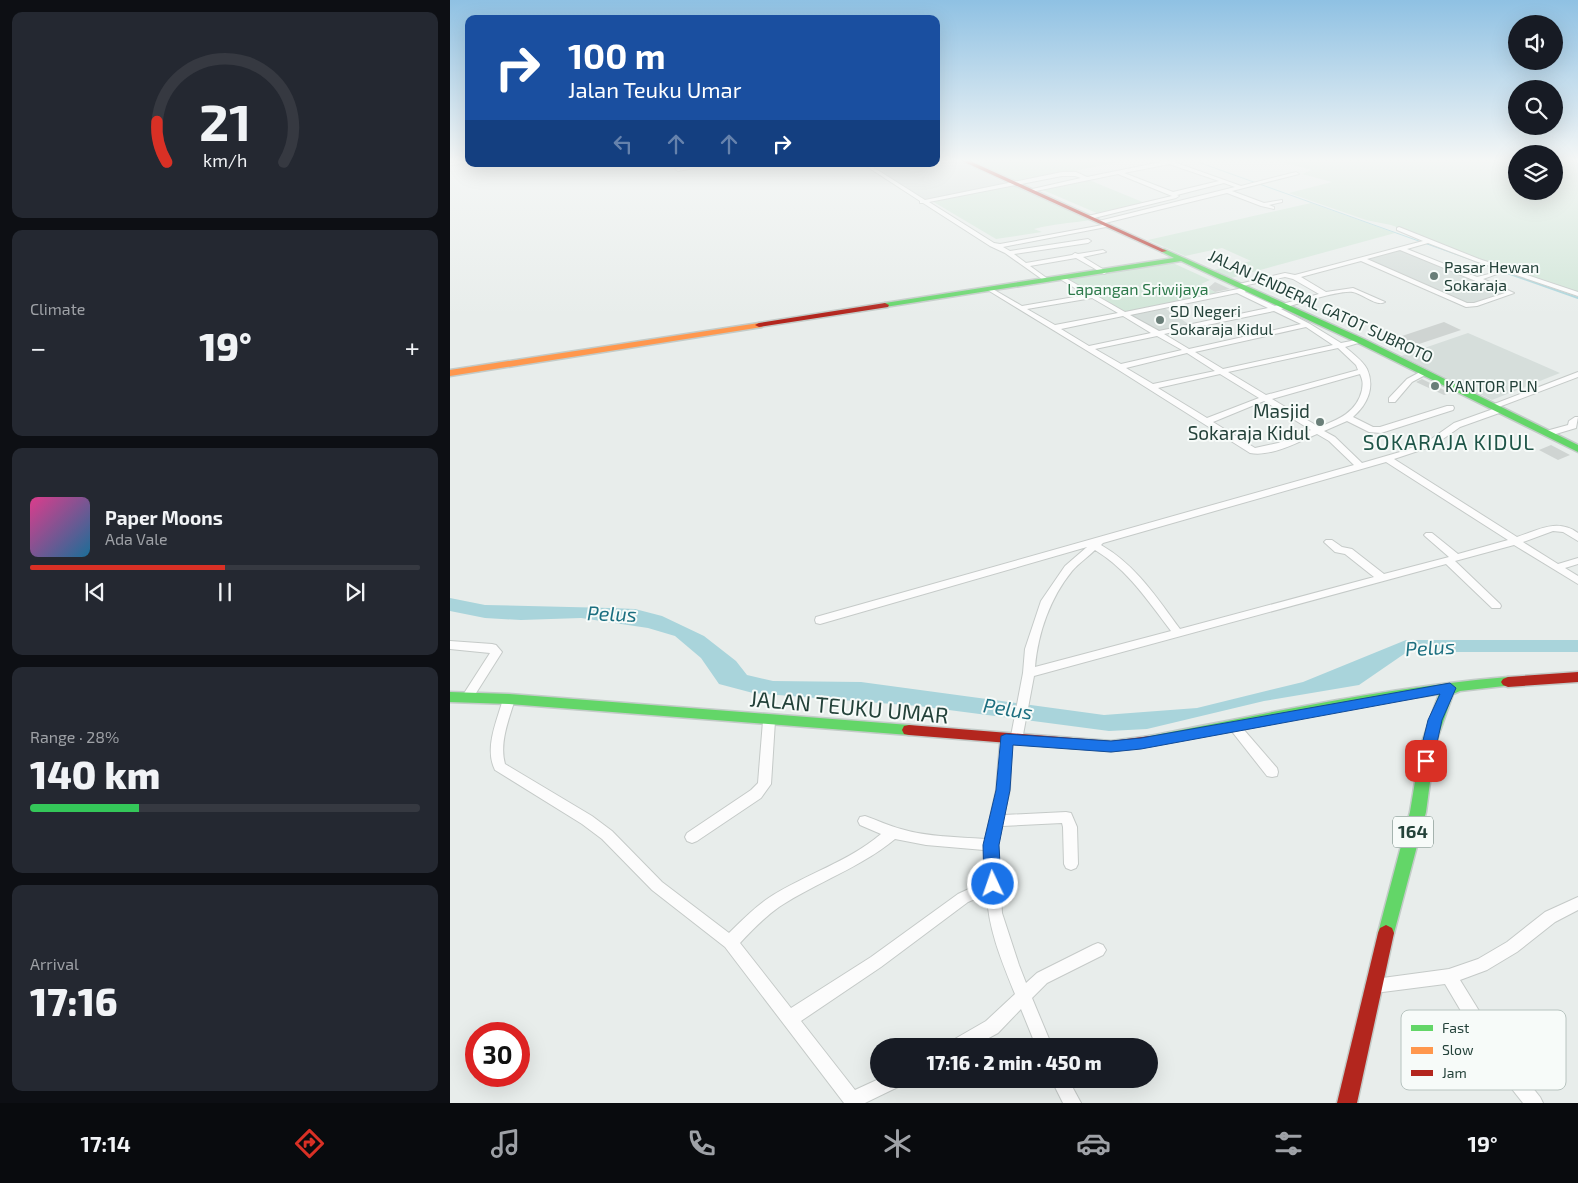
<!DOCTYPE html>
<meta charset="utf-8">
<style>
body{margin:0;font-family:"Exo 2",sans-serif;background:#242831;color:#f1f3f6;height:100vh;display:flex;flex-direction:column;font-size:19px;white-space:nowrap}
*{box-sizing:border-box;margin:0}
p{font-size:16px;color:#9ea1a6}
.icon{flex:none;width:28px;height:28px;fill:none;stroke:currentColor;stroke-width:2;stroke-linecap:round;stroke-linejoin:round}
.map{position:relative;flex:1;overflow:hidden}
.drawer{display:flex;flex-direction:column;gap:12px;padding:12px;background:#0d0f14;width:450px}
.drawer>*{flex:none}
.banner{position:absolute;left:15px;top:15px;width:475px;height:152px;border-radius:10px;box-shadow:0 5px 20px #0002;background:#1a4fa0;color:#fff;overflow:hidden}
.buttons{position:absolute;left:1058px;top:15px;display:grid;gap:10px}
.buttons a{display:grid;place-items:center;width:55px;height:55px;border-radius:50%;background:#171b24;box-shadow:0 5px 20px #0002;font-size:25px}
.speed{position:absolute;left:15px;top:1022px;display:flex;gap:10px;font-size:25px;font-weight:700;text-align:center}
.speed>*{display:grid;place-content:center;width:65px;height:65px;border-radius:50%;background:#171b24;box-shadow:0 5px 20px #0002;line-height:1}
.speed .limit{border:8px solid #d22;background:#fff;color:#111}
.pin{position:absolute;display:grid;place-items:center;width:42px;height:42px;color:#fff;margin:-21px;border-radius:10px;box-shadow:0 2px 8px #0006}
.me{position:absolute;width:55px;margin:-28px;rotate:357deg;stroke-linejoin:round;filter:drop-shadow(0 0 4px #0008)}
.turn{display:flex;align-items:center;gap:18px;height:105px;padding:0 20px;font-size:22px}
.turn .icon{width:65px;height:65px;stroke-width:2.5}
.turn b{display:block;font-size:35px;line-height:42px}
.lanes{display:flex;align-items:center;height:48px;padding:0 20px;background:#0003;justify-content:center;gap:25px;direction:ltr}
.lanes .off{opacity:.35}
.big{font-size:38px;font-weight:800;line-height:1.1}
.drawer .card{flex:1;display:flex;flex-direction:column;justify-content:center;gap:8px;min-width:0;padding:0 18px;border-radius:10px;background:#242831}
.drawer .dial{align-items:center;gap:0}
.dial svg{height:130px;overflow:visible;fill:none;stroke:#363941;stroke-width:7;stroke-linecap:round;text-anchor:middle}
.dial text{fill:#f1f3f6;stroke:none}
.song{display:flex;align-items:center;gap:15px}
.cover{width:60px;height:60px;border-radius:8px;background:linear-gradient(135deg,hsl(330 70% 55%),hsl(200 70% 35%))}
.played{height:5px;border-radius:2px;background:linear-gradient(90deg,#d93025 50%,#363941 50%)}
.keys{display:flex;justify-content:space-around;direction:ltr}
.heat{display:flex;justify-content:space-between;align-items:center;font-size:28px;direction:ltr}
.charge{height:8px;border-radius:4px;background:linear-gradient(90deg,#34c759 28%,#363941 0)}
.trip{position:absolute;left:420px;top:1038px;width:288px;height:50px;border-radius:25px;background:#171b24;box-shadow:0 5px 20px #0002;font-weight:800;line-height:50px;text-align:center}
.tabs{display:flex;height:80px;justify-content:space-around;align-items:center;background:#090b0e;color:#9ea1a6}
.tabs .icon{width:35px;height:35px}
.tabs .current{color:#d93025}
.tabs b{font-size:22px;color:#f1f3f6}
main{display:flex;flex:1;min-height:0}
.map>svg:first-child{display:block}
.built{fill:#d6dedb}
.green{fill:#d1e6d8}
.water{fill:#a9d4db}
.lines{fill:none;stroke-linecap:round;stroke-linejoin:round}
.stream-far1{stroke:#a9d4db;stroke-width:1}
.stream{stroke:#a9d4db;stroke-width:2}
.building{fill:#cfd4d2}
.street-casing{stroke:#c5cac8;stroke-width:2}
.fast-casing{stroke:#c3cbc8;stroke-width:3}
.slow-casing{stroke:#c3cbc8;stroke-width:3}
.jam-casing{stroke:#c3cbc8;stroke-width:3}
.street{fill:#fcfcfc;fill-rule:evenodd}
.fast{fill:#63d668;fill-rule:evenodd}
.slow{fill:#ff974d;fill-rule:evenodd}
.jam{fill:#b3261e;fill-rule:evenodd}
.route{fill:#1a73e8;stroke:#114b97}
.poi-dot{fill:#697e78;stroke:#f7fbf9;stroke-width:2}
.labels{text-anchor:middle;stroke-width:4;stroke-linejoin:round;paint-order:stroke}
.far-poi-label{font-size:16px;fill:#24423a;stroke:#f7fbf9;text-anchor:start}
.far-park-label{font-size:16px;fill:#2d7a4b;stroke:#f7fbf9}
.far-street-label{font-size:16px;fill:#24423a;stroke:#f7fbf9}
.shield{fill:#f7fbf9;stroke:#637a73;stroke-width:1}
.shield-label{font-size:18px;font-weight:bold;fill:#24423a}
.poi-label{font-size:19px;fill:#24423a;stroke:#f7fbf9;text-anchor:end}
.water-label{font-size:20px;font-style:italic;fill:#1c6f80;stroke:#f7fbf9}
.quarter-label{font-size:21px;letter-spacing:1px;fill:#1f5548;stroke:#f7fbf9}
.near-street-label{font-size:22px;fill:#24423a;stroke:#f7fbf9}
.key{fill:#f7fbf9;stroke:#b8c4c0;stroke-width:1}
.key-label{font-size:14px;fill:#24423a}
</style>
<main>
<section class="drawer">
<div class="card dial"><svg viewBox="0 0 100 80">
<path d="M14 69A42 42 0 1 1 86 69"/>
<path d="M14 69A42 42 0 0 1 8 44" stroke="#d93025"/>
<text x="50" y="56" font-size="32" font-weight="700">21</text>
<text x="50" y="72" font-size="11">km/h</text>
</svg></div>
<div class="card"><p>Climate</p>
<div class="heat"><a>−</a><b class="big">19°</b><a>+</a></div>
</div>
<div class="card">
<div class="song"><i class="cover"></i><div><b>Paper Moons</b><p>Ada Vale</p></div></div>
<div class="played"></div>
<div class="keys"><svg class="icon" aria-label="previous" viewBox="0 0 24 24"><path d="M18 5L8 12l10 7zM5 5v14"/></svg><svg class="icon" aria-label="pause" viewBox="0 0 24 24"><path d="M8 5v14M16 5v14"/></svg><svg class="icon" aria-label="next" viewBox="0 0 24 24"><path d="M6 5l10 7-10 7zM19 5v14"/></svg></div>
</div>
<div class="card"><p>Range · 28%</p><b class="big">140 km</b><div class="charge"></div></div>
<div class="card"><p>Arrival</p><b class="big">17:16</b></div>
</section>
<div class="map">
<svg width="1128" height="1103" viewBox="0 0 1128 1103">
<rect width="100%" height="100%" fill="#e8edeb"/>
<g class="built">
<path d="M486,161H510L559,185L473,202L426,172L469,164H486Z"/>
<path d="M949,248L1060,293L1019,305L911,259Z"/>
<path d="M713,307L740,325L708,332L681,315Z"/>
<path d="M1018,333L1110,373L1042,400L951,356Z"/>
</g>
<g class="green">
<path d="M543,161H675L567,182L527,164Z"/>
<path d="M828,161H1066V191H1104V161H1128V292L1007,251L941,225L916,220L839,193L882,182L852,174L862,170Z"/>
<path d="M639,180L695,203L649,214L593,190Z"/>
<path d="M563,185L641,220C622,223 602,224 584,229L592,232L546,239L482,201Z"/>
<path d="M861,203L945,233L781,278L764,270L801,261L772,248L735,256L698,240Z"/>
<path d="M723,263L760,280L751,284L770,295L677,313L618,279Z"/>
</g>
<path class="water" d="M0,598L35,605L160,608L185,609L212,616L254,636L286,661L297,675L323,681L411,682L654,715L747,708L853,682L956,640H1128V652H957L909,685L814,701L697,729L659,731L468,706L303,693L269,684L251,658L225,636L198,628L131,618L71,620L35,618L0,611Z"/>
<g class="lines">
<path class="stream-far1" d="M745,161L1047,269"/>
<path class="stream" d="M1043,268L1128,298"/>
</g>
<g class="building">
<path d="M765,282L780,289L765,292L758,288Z"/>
<path d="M994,322L1011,330L957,348L940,340Z"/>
<path d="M972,379L1000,393L994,395L966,382Z"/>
<path d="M1101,445L1120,455L1108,460L1089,450Z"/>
</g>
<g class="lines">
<g class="street-casing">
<g id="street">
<path d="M9,161H19V163L0,165V163Z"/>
<path d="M716,161H721L791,186L846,172L849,174L782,191L814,203L832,200V202L819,205L824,207V209L811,206L777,193L651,224L649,223V221L785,187L774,183L727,195L729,196L726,198L640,219L637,217L638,216L722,196L668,174L581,192L578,190L631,178L625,176H612L479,202L544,243L550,244L658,224L659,225L656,227L553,247L560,251L638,239L641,241L638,243L564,254L576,263L622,255L625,253L628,254L653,250L656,252L633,257L656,271V273L654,274L626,258L580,266L598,279L599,280L596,282L555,253L540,246L473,203H470V201L413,164H418L475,200L612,172H626L637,177ZM719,164L769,181L723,192L674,173Z"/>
<path d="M254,164H265L228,171L225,169Z"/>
<path d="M949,227L1029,259L1128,292V296L1025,261L978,243L957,249L1027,277L1047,272V274L1033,279L1064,293L1027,306L1016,307L911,261L851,277L876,292L903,288L935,302C927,307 913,294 903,292C889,290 847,304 831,309L860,324L891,343L911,339L915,341L895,347C902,353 913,361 917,369C925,387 918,404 903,417L923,427H930L997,406H1003L1004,408L1003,410L931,433L919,432L897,421L874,431L885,437L912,463L950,452L977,442L1004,423L1046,408H1052V412L1010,427L983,446L944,459L1067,537C1089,530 1107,518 1128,533V541L1113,532L1103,531L1073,542L1108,564L1128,558V564L1115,568L1128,576V584L1064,545L1005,561L1050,604L1051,606L1050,608H1042L996,564L584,676L572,740L570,743L566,745L562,743L560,790L554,815L616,812L621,813L627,827L628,864L626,868L621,870L616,868L614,864L613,827L612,823L552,826L548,845L552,913L569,965L576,983L587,973L643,945L648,943L653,945L656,950L653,955L597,983L582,998L602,1046H586L571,1009L548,1033L524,1046H501L503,1040L536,1021L565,994C552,962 538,929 537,894L518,902L431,967L351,1021L405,1090L429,1079H454L452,1085L415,1103H394L275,947L202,890L152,839L132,824L45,770C34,748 47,721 53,699L55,696L59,695L63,696L65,699C59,719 49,743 55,764L142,816L162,831L212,882L279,933C292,920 305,907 320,897C356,874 398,862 431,834L410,825L408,821L410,817L415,816C427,820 439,826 451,829C478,837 508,837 535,839L546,790L550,739L552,736L556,734L561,736L573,673L575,649L591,601L615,566L637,547L370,624L366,623L365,620L366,617L904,465L879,441L867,434C848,442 822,457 800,453L667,369L536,289L541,288L572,306L636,295L610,279V277L612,276L675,312L793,288L796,290L795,292L825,306L869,294L843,279L835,277L788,287L785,285L835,273L845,275L973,241L947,230V228ZM950,250L1055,293L1024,303H1017L917,259ZM787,293L818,308L709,331L680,315ZM642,298L668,313L605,325L577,309ZM824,311L851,324L739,349L714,334ZM673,316L701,333L639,346L611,329ZM856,327L883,345L773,369L745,352ZM707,336L732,350L671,364L645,349ZM888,348L906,365L908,370L816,395L778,372ZM737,353L765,371L703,384L676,368ZM770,374L809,398L757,418L708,388ZM910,374C913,381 913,383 912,390C907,412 888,420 869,427L822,399ZM814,401L861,430L828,443L805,448L763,422ZM936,462L1058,540L1008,554L982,533H976L974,535L976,537L999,557L934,574L902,549L892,547L882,540H876L874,542L885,552L895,554L924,577L730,629C707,598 686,565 651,545L653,543ZM645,550C678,570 698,601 721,631L585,667C588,633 600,598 622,571C629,563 638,557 645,550ZM445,839L476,845L534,850L536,881L508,894L421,957L341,1008L290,943C302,930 315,917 329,907C367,882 410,868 445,839Z"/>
<path d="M972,371H975L979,373L962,382L945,402H939V398L957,379Z"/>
<path d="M1128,372V377L1046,408H1043L1039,406Z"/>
<path d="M1125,417H1128L1126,428L1099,436L1095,433L1096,431L1118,425L1119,421Z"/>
<path d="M0,641L42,644L46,645L52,652L21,701H13L11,698L40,653L0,649Z"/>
<path d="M319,717L323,718L325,721L321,784L311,798L247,841L242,843L237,841L235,837L237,833L301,790L308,783L313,721L315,718Z"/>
<path d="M784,721L788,723L827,768L828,772L827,776L822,777L817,776L780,729L778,726L780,723Z"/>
<path d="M1128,897V910L1105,922L1067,952L1037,970L1010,980L1055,1053L1090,1097L1093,1103H1073L1043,1065L995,984L925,993L919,991L917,986L919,981L925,979L999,969L1028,959L1057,942L1095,912Z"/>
<path d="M601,1079H618L631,1103H613Z"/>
</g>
</g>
<g class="fast-casing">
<g id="fast">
<path d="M714,249L914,339L1128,445V452L908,343L731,261L435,307L431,305L435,303L724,258L712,252L711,251Z"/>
<path d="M1058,677L1063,679L1065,682L1063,685L1010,691L1003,694L985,745L976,812L944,933L942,938L936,941L930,938L928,933L960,812L971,745L989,694L915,705L700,746L695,745L693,741L695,737L700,736C819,713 938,687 1058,677Z"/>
<path d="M0,692L59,694L459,725L464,726L466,730L464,734L459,735L59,704L0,702Z"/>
</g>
</g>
<g class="slow-casing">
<path id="slow" d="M309,323L313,325L312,327L0,376V370Z"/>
</g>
<g class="jam-casing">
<g id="jam">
<path d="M512,161H520L717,251L712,252Z"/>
<path d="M435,303L439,305L438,307L309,327L305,325L309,323Z"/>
<path d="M1128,672V682L1058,687L1053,685L1051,682L1053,679L1058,677Z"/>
<path d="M459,725L661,741L700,736L705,737L707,741L705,745L700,746L661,751L459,735L454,734L452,730L454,726Z"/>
<path d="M936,925L942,928L944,933L907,1103H887L928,933L930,928Z"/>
</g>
</g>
<use href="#street" class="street"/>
<use href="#fast" class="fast"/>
<use href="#slow" class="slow"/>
<use href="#jam" class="jam"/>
</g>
<linearGradient id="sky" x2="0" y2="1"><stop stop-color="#8fc1e3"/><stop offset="0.51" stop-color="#f5f7f6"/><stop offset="1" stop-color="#f5f7f6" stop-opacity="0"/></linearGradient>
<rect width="1128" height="315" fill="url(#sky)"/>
<path class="route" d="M1000,683L1006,688L992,720L983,761L981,765H970L968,761L978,720L990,694L691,749L661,752L563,745L560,790L549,845L551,884L548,889L543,892L537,889L534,884L533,845L546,790L551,736L556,734L661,741L691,738Z"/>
<g class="poi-dot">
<circle cx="984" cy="276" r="5"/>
<circle cx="710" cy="320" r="5"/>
<circle cx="985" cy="386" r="5"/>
<circle cx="870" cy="422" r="5"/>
</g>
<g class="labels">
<g class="far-poi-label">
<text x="994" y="273">Pasar Hewan<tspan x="994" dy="18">Sokaraja</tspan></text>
<text x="720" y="317">SD Negeri<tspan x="720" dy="18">Sokaraja Kidul</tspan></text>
<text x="995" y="392">KANTOR PLN</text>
</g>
<g class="far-park-label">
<text x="688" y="295">Lapangan Sriwijaya</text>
</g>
<g class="far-street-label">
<text transform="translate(871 306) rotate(25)" y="6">JALAN JENDERAL GATOT SUBROTO</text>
</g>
<rect class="shield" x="943" y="816.5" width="40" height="31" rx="4"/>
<g class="shield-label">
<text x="963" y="838">164</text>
</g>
<g class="poi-label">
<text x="860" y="418">Masjid<tspan x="860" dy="22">Sokaraja Kidul</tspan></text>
</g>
<g class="water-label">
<text transform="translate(162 614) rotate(2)" y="7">Pelus</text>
<text transform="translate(980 648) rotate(-3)" y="7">Pelus</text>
<text transform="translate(558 709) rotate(9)" y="7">Pelus</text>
</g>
<g class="quarter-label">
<text x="999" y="450">SOKARAJA KIDUL</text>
</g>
<g class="near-street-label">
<text transform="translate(399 707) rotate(5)" y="8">JALAN TEUKU UMAR</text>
</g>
</g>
<rect x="951" y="1010" width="165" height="80" rx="8" class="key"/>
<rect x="961" y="1025" width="22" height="6" fill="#63d668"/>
<rect x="961" y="1047" width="22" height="7" fill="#ff974d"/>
<rect x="961" y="1070" width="22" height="6" fill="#b3261e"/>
<g class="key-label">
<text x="992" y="1033">Fast</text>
<text x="992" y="1055">Slow</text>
<text x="992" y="1078">Jam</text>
</g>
</svg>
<div class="buttons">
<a><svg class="icon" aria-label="sound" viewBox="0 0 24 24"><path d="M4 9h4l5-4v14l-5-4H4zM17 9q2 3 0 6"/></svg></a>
<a><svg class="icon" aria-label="search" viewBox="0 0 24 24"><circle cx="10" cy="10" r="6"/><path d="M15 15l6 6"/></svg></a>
<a><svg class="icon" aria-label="layers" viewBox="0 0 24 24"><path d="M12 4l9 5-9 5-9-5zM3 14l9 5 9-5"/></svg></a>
</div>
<div class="speed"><div class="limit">30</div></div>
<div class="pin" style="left:976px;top:761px;background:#d93025"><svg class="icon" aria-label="arrive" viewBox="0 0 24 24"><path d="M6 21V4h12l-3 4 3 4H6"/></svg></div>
<svg class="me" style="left:543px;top:884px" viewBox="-20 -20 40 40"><circle r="17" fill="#1a73e8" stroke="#fff" stroke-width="3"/><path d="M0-11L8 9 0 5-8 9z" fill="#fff"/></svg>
<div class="trip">17:16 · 2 min · 450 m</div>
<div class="banner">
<div class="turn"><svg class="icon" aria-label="right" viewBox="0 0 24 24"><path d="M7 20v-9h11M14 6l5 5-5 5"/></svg><div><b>100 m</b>Jalan Teuku Umar</div></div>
<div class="lanes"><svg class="icon off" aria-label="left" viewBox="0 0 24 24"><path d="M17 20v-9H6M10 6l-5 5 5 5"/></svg><svg class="icon off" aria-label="ahead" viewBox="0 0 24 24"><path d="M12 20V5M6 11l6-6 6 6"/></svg><svg class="icon off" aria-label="ahead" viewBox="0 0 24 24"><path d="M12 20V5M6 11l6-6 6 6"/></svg><svg class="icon" aria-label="right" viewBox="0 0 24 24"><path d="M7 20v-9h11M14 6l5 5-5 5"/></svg></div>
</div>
</div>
</main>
<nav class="tabs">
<b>17:14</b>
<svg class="icon current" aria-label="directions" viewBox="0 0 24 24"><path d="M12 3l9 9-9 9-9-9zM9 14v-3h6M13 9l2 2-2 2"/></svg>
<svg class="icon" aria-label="music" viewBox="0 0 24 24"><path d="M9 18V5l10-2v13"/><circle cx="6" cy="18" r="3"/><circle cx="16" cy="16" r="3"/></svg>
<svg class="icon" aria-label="phone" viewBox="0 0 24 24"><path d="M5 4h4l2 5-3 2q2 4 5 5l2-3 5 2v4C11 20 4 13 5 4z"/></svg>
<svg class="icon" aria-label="climate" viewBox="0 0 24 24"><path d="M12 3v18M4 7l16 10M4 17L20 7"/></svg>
<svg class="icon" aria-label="car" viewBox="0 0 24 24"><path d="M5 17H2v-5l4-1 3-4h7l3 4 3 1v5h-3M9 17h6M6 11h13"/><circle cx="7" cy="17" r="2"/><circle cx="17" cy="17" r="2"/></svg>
<svg class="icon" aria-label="filters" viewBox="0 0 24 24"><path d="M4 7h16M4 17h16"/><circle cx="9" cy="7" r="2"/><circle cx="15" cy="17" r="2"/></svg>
<b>19°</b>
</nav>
